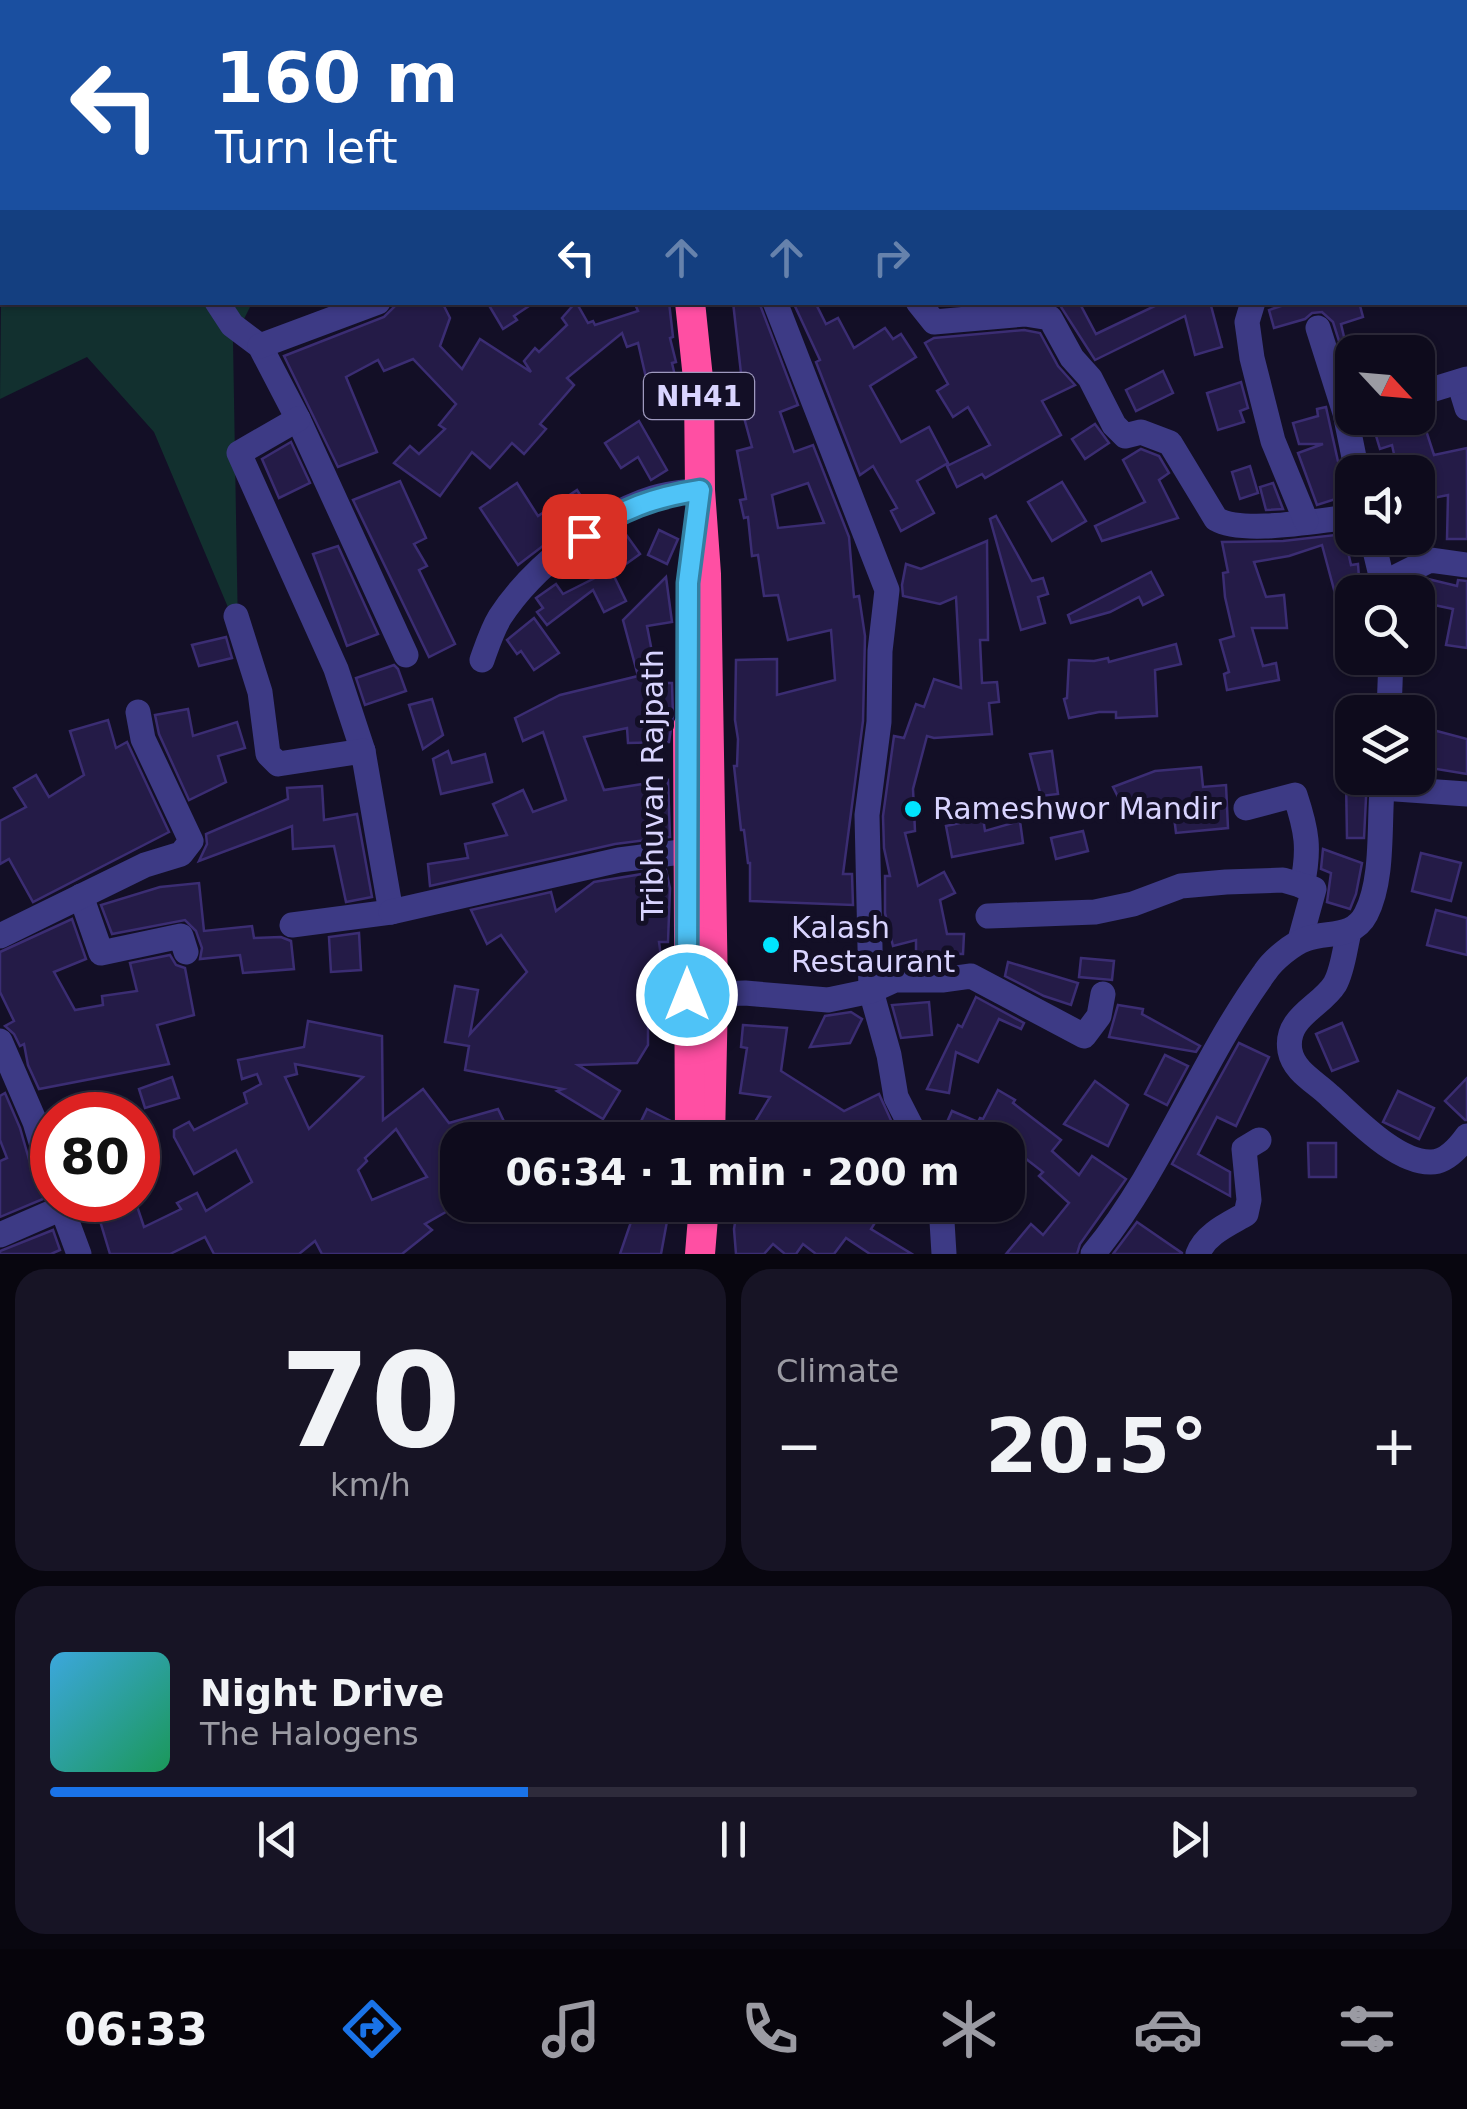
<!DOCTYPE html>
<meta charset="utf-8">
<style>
body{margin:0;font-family:"DejaVu Sans",sans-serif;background:#171425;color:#f1f3f6;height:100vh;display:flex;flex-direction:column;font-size:38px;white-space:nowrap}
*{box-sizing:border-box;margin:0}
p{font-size:32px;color:#9b9ba3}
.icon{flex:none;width:55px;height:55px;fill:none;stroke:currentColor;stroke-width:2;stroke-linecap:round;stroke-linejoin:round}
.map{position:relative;height:1254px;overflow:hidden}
.panel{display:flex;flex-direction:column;gap:15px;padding:15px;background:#08060f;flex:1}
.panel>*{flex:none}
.guide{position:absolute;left:0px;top:0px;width:1468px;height:305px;box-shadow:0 2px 8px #0004,0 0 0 2px #2e2b3b;background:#1a4fa0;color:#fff;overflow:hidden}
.needle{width:65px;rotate:116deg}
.tools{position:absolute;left:1335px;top:335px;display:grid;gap:20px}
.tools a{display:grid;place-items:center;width:100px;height:100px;border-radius:20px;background:#0e0b1c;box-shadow:0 2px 8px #0004,0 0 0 2px #2e2b3b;font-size:50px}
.speed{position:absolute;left:30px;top:1092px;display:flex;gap:20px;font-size:50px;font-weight:700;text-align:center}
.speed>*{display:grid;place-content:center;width:130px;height:130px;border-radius:50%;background:#0e0b1c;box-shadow:0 2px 8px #0004,0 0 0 2px #2e2b3b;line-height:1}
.speed .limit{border:15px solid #d22;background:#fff;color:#111}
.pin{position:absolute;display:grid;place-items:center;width:85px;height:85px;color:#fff;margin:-42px;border-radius:20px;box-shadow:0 5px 15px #0006}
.me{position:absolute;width:110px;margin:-55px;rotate:0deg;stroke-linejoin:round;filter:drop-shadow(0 0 8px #0008)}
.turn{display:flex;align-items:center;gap:35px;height:210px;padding:0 50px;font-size:45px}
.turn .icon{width:130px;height:130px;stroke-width:2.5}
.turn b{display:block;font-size:70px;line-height:85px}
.lanes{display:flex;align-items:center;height:95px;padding:0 50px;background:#0003;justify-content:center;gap:50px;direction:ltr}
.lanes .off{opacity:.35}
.big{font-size:75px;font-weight:700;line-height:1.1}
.panel .widget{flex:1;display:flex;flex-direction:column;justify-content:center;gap:15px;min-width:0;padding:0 35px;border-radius:30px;background:#171425}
.panel .dial{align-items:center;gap:0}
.dial b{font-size:130px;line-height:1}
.song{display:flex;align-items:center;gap:30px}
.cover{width:120px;height:120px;border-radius:15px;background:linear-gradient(135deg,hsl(200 70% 55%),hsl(150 70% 35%))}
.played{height:10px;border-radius:5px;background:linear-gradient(90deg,#1a73e8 35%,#2e2b3b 35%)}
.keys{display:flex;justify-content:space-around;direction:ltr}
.heat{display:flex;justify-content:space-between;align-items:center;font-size:55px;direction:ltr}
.panel .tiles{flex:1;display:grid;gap:15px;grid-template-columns:1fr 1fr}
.widget:last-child{grid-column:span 2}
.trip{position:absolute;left:440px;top:1122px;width:585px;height:100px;border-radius:30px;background:#0e0b1c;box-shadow:0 2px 8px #0004,0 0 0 2px #2e2b3b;font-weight:700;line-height:100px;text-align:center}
.menu{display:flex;height:160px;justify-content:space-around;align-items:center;background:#06040b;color:#9b9ba3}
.menu .icon{width:70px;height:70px}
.menu .selected{color:#1a73e8}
.menu b{font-size:45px;color:#f1f3f6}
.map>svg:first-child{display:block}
.green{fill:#12302f}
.building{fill:#241b47;stroke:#3b2d73;stroke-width:2.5;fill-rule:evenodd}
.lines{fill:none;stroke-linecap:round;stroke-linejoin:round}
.minor{stroke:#3d3a85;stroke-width:25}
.highway{stroke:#ff4fa3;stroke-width:30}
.route-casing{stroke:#337fa1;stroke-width:25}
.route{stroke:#4fc3f7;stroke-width:18}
.poi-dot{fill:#00e5ff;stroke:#130f26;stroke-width:4}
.labels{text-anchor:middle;stroke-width:10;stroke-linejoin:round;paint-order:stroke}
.shield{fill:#130f26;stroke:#9e99be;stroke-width:2.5}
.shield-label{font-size:28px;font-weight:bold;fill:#d9d4ff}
.street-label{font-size:30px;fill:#d9d4ff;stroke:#130f26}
.poi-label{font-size:30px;fill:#d9d4ff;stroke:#130f26;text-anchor:start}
</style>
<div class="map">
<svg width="1467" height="1254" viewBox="0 0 1467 1254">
<rect width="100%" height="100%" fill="#130f26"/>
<path class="green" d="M2,206V302L252,303L233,341L238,631L154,432L87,357L0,399Z"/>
<g class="building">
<path d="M399,302H442L450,318L440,346L462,369L480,339L531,372L524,361L535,348L539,352L567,325L562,318L576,302L588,323L593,321L595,325L638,311L634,302H669L673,337L670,338L676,362L672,363L678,389L650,395L638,343L627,347L622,333L567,378L574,385L540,424L546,429L524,454L512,443L490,468L472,452L440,496L394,463L410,446L419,454L445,429L439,425L456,404L413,359L384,371L378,360L346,377L377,452L338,467L284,356L384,317Z"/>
<path d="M487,302H535L514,316L517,320L503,329Z"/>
<path d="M733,302H759L798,405L780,412L794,452L813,445L849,537L854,597L859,596L865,636L863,721L843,874H852L853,905L750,901V863H748L744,830H741L734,766H737L738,739L735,720L736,660L777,659V695L835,680L831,630L788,640L778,595L764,596L758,555L752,556L748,517L744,518L740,500L746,499L737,451L752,447L735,384L742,382ZM808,483L824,523L778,528L772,495Z"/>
<path d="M793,302H815L826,324L838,318L854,348L885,328L893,339L901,334L916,357L870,386L901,442L929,427L948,463L917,481L934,513L901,531L891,511L897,508L873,466L860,475L816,362L820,360Z"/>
<path d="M1069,302H1079L1096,334L1163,302H1210L1222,347L1195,355L1185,316L1095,360L1061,307Z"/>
<path d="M1293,302H1359L1363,317L1341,324L1350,362L1346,363L1333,322L1322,312L1312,313L1305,319L1274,328L1269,310Z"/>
<path d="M1024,330L1040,333L1058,366L1075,385L1042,401L1061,435L985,478L982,474L957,487L947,466L990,445L968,407L953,417L937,391L948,384L925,343L934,338Z"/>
<path d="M1163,371L1173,393L1136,411L1126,390Z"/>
<path d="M1241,382L1248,408L1240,411L1244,422L1218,430L1207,393Z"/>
<path d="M1326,407L1341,475L1348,485L1339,487L1342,497L1317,505L1298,453L1323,444H1299L1293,423L1318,416L1317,409Z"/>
<path d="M1395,418H1422L1434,455L1467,448V539H1447L1448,495L1418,501V472H1398L1392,445L1380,449L1374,429L1397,421Z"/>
<path d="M639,421L667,470L651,480L638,457L621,468L605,443Z"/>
<path d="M1095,424L1109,443L1085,459L1072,439Z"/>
<path d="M291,442L310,483L279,498L262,459Z"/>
<path d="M1141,449L1159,456L1169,473L1159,480L1178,518L1102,541L1095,526L1145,502L1123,460Z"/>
<path d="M1250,466L1258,493L1240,499L1232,472Z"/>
<path d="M400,481L426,538L414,544L427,566L419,570L455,644L429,657L353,500Z"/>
<path d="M1062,482L1086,521L1052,541L1028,502Z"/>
<path d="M517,483L538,516L577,490L590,510L518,565L480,508Z"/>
<path d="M1273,483L1283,509L1266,510L1260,487Z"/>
<path d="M996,516L1032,581L1043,578L1048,594L1038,597L1045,623L1021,630L990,519Z"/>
<path d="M622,529L640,554L619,569L600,543Z"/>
<path d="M659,530L678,539L667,564L648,555Z"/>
<path d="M1344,534L1351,565L1358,564L1360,592L1352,595L1336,597L1322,545L1289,556L1254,562L1266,597L1284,595L1287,628H1252L1263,666L1276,663L1279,680L1227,690L1224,674L1229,672L1220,640L1234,636L1225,597L1223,573L1228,572L1222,542L1283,541Z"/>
<path d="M987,541L988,640H980L982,683L997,682L999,702L989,703L992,734L934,738L927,736L913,789L915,831L905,833L918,886L944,872L955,893L940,900L947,934H964L963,954L916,953V940L893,946L885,913V876H890L884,848L883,816L894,736L904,738L916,704L924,707L934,679L961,688L956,597L940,604L903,596L902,585L906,564L921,569Z"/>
<path d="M338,546L378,634L347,646L313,554Z"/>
<path d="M611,570L626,601L604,612L593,590L547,625L537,612L543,608L536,598L556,584L563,594Z"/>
<path d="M1151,572L1163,595L1143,605L1139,597L1110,612L1071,623L1068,615Z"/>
<path d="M666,577L672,622L647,626L658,683H672L673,716L669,742L628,743L627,728L584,737L604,790L668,780L670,837L615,844L430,886L428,864L468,858L465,844L507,835L493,804L523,790L533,812L566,800L543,732L523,741L515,718L560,695L638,676L623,620Z"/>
<path d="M1428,579L1457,586L1458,580L1467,581V648L1446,645L1453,609L1420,602L1424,581Z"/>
<path d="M534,618L559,653L534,670L521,651L517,654L507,640Z"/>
<path d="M226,637L232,658L199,666L192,645Z"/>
<path d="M1176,644L1181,664L1155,670L1157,716L1116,718V712H1099L1069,718L1064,699L1067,698L1069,660L1094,661L1108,658L1109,662Z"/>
<path d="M394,665L398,669L406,691L365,705L356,678Z"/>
<path d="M432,699L443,735L423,749L409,705Z"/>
<path d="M188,709L193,736L237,722L245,748L218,756L226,782L189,800L159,734L155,715Z"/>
<path d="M108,720L116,748L127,742L169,832L33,902L9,859L0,864V821L26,807L14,788L36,775L49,797L84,775L70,731Z"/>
<path d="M1418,726L1467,739V774L1418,766Z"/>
<path d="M448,751L452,763L485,754L492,782L441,794L433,759Z"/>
<path d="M1052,751L1058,794L1041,796L1030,754Z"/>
<path d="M1201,767L1203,787L1226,785L1228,828L1176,833L1172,800L1128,817L1113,787L1155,771Z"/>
<path d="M1346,778H1367L1364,838H1347Z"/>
<path d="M322,786L324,820L357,814L372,897L346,902L334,846L293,849L292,826L199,861L207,844L206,834L288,799L287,788Z"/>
<path d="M983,818L985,831L1020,821L1023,843L952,857L946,826Z"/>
<path d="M1083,831L1088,851L1056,859L1051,838Z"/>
<path d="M1323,849L1362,863L1356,894L1350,909L1327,902L1331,873L1321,869Z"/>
<path d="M1421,853L1461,863L1451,901L1412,891Z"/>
<path d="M666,870L670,888L668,942H659L664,979L648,981V1045L637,1063L578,1065L620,1091L603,1119L557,1091L563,1089L465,1070L469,1046L445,1042L455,986L478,990L470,1034L527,972L501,935L487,944L471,910L551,892L556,911L594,882Z"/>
<path d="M199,883L204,931L252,926L254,938L281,937L291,941L294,969L243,973L240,955L200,959L202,948L196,931L185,920L112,934L101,905L160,887Z"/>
<path d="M1436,910L1467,918V955L1427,945Z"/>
<path d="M72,919L86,959L54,972L75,1010L103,1005L102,996L137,991L130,963L170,955L176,965L185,968L194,1015L157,1025L169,1064L39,1089L28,1065L24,1044L20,1046L14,1034L5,1026L14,1021L0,992V952Z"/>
<path d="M359,933L361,970L331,972L329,937Z"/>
<path d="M1081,958L1114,961L1112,980L1079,977Z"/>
<path d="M1008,962L1078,983L1071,1005L1044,996L1005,976Z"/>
<path d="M976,997L1024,1023L1021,1029L999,1019L978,1062L956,1052L949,1093L927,1089L958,1025L962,1027Z"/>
<path d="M929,1002L932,1035L901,1038L892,1005Z"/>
<path d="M1118,1005L1143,1009L1142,1014L1200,1046L1196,1052L1109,1037Z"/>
<path d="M851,1012L862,1019L850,1043L810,1047L825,1016Z"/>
<path d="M308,1021L382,1036L383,1120L423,1089L449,1123L498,1109L513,1140H458V1205L425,1224L432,1230L402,1254H322L315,1241L299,1254H214L205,1237L170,1254H110L95,1204L109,1200H135L144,1227L181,1209L177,1203L197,1193L206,1211L252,1182L236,1150L194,1174L174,1137V1130L189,1122L194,1130L247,1103L244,1093L261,1084L257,1074L242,1079L238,1060L304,1047ZM295,1064L363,1077L309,1129L285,1077L297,1074ZM396,1129L427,1177L372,1200L358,1170L367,1161L365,1158Z"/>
<path d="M1342,1023L1358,1061L1332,1071L1316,1034Z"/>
<path d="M743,1025L787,1028L781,1071L844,1111L879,1094L900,1140H762L769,1128L756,1120L770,1097L740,1093L747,1048L741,1047Z"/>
<path d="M1239,1043L1269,1057L1236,1126L1217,1117L1198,1154L1230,1172V1196L1172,1164Z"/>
<path d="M1165,1055L1188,1066L1167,1105L1145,1094Z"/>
<path d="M172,1077L179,1098L145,1108L139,1089Z"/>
<path d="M1467,1078V1120H1465L1445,1101Z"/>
<path d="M1095,1081L1128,1105L1108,1146L1064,1124Z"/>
<path d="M998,1090L1015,1100L1013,1103L1061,1140L1052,1151L1079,1175L1092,1156L1126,1179L1080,1244L1077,1254H1006L1031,1224L1043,1235L1069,1203L1039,1176L1043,1172L1008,1145V1140H939L952,1111L978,1122L980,1118L983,1119Z"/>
<path d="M1398,1091L1434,1108L1419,1139L1383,1122Z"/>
<path d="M5,1093L20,1128L36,1184L45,1194L43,1199L0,1217V1161L7,1158L0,1140V1096Z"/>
<path d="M647,1109L671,1121L663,1140H632Z"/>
<path d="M1308,1143H1336V1177H1309Z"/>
<path d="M585,1205H670L661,1254H620L631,1222L585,1215Z"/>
<path d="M738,1205H886L871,1229L912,1254H870L846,1238L834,1254H816L803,1244L796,1254H785L773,1244L764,1254H736L734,1229Z"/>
<path d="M1137,1222L1182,1253V1254H1113Z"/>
<path d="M53,1230L60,1250L51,1254H0V1251Z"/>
</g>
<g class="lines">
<g class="minor">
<path d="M989,0L991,2"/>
<path d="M1124,0L1126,2"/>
<path d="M1292,0L1295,2"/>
<path d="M1177,2L1180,0"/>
<path d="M1465,7L1467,5"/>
<path d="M0,13L2,15"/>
<path d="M0,145H2"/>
<path d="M217,302L232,325L260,346L298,419L406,655"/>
<path d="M775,302L887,590L880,651L879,722L867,815L871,991L889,1055L896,1097L918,1140"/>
<path d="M918,302L934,322L1025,314L1050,318L1072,358L1090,378L1114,425L1125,436L1141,432L1170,443L1216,519C1244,535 1318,520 1352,517"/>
<path d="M1253,302L1247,322L1252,358L1273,441L1306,521"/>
<path d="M1318,328L1345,413L1357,472"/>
<path d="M260,346L378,302"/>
<path d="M1459,382L1467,408"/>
<path d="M1418,394L1467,379"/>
<path d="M298,419L239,453L336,669L363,751"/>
<path d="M1372,538L1385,592"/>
<path d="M1384,583L1430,560L1467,565"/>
<path d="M236,616L260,692L268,754L278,764L363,751L391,912L292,925"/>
<path d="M482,660C487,646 492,630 500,617C531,569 598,515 653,498C668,493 684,492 700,490"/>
<path d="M1389,712L1391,658"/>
<path d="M1382,788L1467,794"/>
<path d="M1246,808L1295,795C1307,831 1310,849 1302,886"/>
<path d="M81,896L101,953L181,936L186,952"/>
<path d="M391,912L619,860L704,849"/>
<path d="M988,916L1095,912L1133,904L1181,886L1226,882L1283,880L1314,889L1300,940"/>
<path d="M1349,932C1345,947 1343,970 1335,984C1321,1007 1284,1017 1290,1051C1294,1072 1316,1082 1330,1096C1354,1117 1396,1163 1431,1162C1446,1162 1459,1147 1467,1136"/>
<path d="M0,936L145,865L181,854L191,841L143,739L138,712"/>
<path d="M696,995L745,993L828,1000L871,991L895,980H942L971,976L1084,1036L1099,1016L1103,994"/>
<path d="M0,1041L35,1122L52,1179"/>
<path d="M59,1200L79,1254"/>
<path d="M941,1205L944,1254"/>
<path d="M0,1235L62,1208"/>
<path d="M1093,1254C1163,1169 1200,1061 1265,972C1273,960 1292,944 1306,939C1328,931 1353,939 1366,914C1385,877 1378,818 1383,778"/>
<path d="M1198,1254C1205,1234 1229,1224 1246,1214L1249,1200L1244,1149L1259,1140"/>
</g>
<g class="highway">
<path d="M610,0L611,2"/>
<path d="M690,302L699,388L700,490L706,574L713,994L710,1140"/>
<path d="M688,727L690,1140"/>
<path d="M700,1254L704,1205"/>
</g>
</g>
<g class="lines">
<g class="route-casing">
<path id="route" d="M584,536C620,509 655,497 700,490L688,583L687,995"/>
</g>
<use href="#route" class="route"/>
</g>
<g class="poi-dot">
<circle cx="913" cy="809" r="10"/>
<circle cx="771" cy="945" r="10"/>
</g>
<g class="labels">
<rect class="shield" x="644" y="373" width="110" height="46" rx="8"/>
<g class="shield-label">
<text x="699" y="406">NH41</text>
</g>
<g class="street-label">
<text transform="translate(653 785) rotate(-90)" y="10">Tribhuvan Rajpath</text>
</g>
<g class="poi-label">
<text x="933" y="819">Rameshwor Mandir</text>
<text x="791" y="938">Kalash<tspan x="791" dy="34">Restaurant</tspan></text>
</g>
</g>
</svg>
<div class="tools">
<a><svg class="needle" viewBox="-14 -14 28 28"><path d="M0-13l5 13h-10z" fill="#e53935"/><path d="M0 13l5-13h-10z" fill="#9b9ba3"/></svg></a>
<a><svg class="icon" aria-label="sound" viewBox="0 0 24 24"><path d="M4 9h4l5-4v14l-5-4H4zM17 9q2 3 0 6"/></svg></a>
<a><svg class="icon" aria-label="search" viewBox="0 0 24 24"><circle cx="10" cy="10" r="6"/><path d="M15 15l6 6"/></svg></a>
<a><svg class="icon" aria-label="layers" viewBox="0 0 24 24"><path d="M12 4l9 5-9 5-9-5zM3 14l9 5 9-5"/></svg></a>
</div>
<div class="speed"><div class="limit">80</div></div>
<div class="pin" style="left:584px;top:536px;background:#d93025"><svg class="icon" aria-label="arrive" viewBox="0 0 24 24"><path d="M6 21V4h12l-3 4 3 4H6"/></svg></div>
<svg class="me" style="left:687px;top:995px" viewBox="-20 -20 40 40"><circle r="17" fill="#4fc3f7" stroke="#fff" stroke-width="3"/><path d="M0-11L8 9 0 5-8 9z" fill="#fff"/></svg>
<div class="trip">06:34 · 1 min · 200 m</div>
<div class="guide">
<div class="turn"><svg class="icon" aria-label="left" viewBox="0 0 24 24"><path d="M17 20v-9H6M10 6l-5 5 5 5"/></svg><div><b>160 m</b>Turn left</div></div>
<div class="lanes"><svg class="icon" aria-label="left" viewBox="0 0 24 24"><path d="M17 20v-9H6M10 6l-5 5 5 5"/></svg><svg class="icon off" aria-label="ahead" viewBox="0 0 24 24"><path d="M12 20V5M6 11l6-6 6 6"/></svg><svg class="icon off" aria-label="ahead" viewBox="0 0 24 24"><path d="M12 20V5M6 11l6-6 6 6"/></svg><svg class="icon off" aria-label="right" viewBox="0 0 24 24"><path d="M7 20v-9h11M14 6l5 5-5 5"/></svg></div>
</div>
</div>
<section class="panel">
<div class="tiles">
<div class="widget dial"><b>70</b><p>km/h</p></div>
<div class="widget"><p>Climate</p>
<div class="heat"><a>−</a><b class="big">20.5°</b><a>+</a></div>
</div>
<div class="widget">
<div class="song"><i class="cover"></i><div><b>Night Drive</b><p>The Halogens</p></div></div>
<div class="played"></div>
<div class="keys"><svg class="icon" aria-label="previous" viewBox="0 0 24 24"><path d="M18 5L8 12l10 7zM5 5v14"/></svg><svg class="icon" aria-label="pause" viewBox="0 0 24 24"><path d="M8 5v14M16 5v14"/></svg><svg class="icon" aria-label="next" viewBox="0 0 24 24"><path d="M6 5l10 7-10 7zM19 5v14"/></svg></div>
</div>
</div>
</section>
<nav class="menu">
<b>06:33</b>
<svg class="icon selected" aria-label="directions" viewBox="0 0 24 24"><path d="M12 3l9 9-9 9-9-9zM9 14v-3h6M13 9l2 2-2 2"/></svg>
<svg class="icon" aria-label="music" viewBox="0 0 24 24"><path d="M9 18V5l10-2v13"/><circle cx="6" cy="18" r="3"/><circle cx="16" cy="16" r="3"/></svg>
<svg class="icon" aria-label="phone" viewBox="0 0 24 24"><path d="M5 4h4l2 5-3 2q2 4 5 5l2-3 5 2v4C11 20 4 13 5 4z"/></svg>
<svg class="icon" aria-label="climate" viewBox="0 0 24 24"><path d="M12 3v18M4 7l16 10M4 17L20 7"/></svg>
<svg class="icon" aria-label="car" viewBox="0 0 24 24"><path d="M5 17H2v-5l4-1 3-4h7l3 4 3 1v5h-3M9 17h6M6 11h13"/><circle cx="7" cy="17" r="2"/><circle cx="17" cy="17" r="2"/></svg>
<svg class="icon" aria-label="filters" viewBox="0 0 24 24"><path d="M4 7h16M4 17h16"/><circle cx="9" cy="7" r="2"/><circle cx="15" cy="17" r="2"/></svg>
</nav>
